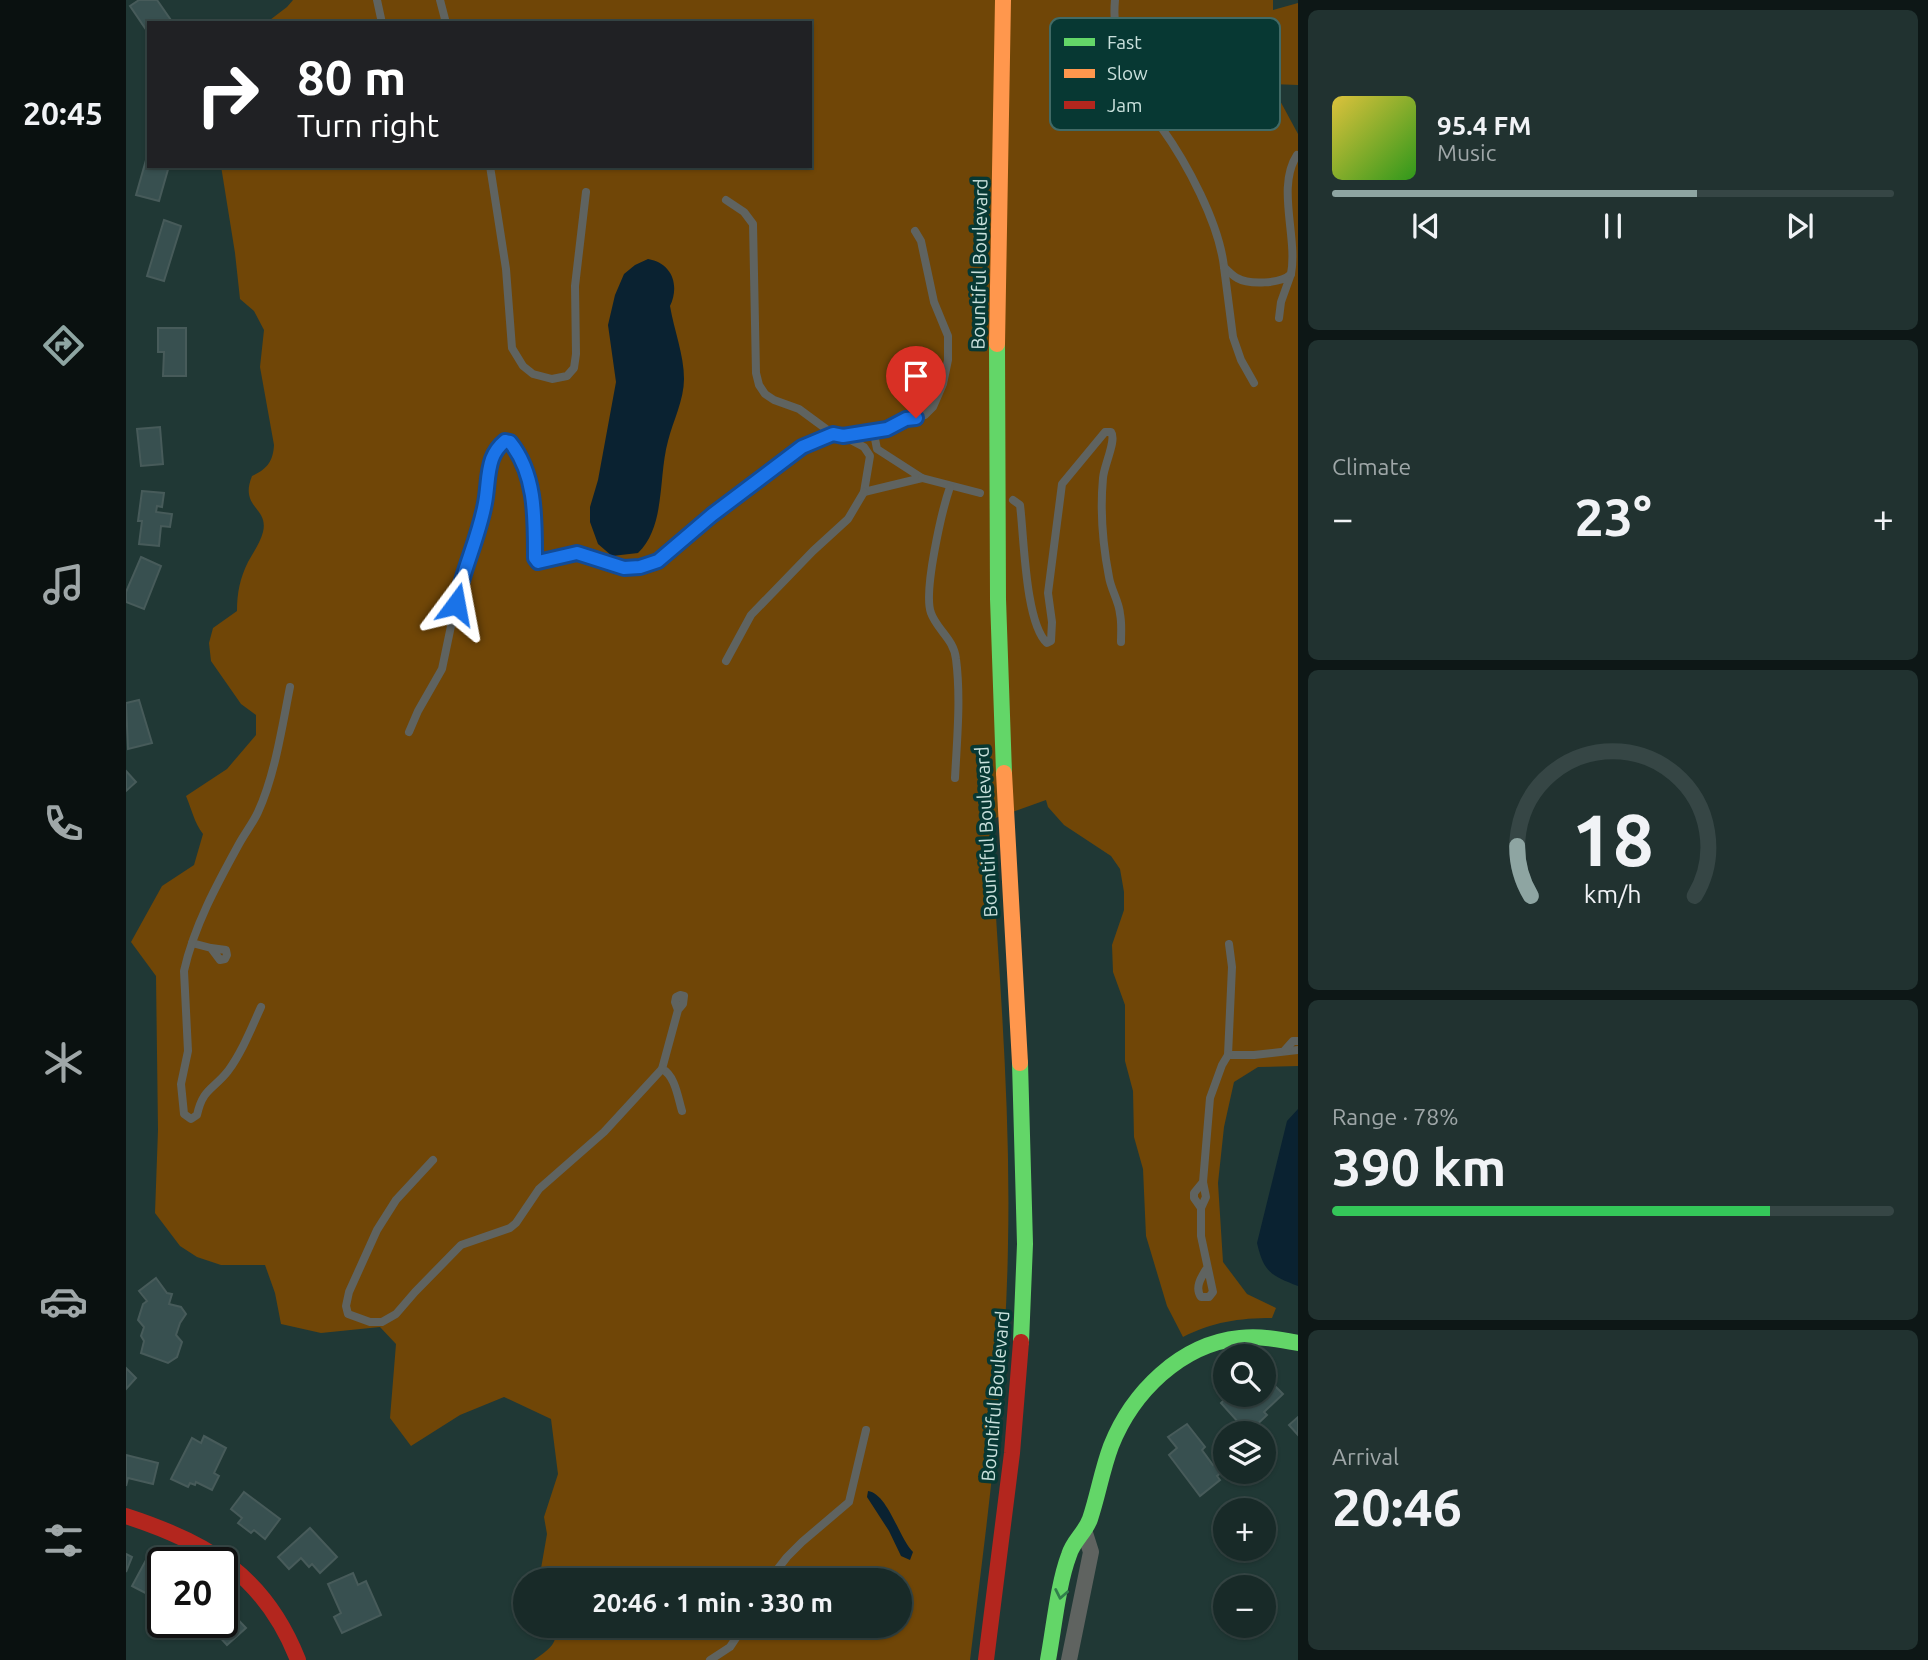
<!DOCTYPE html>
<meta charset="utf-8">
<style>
body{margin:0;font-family:Ubuntu,sans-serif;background:#213230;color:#f1f3f6;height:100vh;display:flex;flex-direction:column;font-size:26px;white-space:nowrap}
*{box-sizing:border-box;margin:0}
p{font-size:23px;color:#9fa7a8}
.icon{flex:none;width:38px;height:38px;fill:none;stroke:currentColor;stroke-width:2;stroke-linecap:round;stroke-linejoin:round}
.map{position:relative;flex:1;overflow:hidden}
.details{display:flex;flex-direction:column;gap:10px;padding:10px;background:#0d1716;width:630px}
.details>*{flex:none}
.banner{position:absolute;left:21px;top:21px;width:665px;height:147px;border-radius:0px;box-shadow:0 2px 5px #0004,0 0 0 2px #364645;background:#202124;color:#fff;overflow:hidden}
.tools{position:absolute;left:1087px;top:1344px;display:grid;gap:14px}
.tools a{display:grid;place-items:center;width:63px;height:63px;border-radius:50%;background:#182a28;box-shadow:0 2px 5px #0004,0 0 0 2px #364645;font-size:35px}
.speed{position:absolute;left:21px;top:1547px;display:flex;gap:14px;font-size:35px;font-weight:700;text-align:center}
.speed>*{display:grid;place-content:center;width:91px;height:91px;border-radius:50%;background:#182a28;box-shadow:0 2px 5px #0004,0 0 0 2px #364645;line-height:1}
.speed .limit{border:4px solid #111;border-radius:10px;background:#fff;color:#111}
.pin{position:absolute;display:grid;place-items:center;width:60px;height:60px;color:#fff;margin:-72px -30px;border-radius:50% 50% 50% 0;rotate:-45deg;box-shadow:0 0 7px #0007}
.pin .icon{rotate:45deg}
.me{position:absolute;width:77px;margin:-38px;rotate:13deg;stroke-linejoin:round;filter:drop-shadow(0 0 5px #0008)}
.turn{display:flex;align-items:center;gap:24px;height:147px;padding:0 35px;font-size:32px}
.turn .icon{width:91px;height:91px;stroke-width:2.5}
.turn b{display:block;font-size:49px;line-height:60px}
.big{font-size:52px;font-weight:700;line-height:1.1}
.details .card{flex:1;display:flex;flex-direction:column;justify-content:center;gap:10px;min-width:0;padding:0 24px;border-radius:10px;background:#213230}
.details .dial{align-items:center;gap:0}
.dial svg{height:182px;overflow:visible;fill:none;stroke:#364645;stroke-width:7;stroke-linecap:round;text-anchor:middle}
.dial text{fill:#f1f3f6;stroke:none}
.song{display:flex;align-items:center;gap:21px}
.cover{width:84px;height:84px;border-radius:10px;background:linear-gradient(135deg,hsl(50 70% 55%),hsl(110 70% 35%))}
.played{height:7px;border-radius:4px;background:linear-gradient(90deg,#8ea5a2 65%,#364645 65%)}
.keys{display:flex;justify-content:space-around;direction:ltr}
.heat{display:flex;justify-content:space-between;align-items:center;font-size:38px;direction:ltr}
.charge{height:10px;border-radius:5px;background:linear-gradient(90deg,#34c759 78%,#364645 0)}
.trip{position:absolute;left:387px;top:1568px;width:399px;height:70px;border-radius:35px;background:#182a28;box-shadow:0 2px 5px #0004,0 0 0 2px #364645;font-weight:700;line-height:70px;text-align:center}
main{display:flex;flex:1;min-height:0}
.dock{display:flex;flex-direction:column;width:126px;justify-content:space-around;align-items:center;background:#0a1110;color:#9fa7a8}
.dock .icon{width:49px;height:49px}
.dock .active{color:#8ea5a2}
.dock b{font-size:32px;color:#f1f3f6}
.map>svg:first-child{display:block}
.green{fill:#704607}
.water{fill:#0a2231}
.building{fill:#385050;stroke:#475b5a;stroke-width:2}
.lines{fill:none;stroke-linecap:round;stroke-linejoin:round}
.lane{stroke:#5f6360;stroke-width:8}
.street{stroke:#5f6360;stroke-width:16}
.fast{stroke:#63d668;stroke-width:16}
.slow{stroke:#ff974d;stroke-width:16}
.jam{stroke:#b3261e;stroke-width:16}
.oneway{stroke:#307f4b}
.route-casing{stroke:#114b97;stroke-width:18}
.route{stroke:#1a73e8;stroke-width:12}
.labels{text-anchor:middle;stroke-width:7;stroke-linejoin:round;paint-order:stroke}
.street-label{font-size:19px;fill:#c9e0dc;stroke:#073833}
.key{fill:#073833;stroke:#416a66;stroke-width:2}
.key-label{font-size:19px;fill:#c9e0dc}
</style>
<main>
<nav class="dock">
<b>20:45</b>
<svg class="icon active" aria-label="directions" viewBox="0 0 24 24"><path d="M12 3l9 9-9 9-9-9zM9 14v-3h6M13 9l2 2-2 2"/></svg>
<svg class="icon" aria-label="music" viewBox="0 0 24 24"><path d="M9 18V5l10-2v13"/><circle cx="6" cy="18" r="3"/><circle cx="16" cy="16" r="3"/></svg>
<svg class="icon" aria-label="phone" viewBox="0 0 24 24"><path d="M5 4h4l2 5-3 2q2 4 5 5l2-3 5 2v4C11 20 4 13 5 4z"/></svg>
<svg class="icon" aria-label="climate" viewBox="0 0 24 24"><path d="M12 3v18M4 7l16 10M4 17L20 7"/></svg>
<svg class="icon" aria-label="car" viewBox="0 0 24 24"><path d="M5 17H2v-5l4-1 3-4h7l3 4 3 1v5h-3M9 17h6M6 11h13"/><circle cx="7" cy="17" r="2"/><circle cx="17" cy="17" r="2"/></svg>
<svg class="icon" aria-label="filters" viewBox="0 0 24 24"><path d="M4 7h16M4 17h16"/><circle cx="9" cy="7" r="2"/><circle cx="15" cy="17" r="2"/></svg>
</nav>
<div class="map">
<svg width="1172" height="1660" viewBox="0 0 1172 1660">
<rect width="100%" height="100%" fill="#203835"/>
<path class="green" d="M167,0H1147V10L1172,3V85L1145,84L1172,134V1066L1132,1067L1108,1082L1098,1127L1092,1183L1097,1262L1121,1294L1150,1308L1146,1318C1113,1318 1086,1322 1057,1337L1041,1306L1020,1236L1017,1169L1008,1137L1007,1091L999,1061V1005L987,972L986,945L998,910V892L994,869L985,856L938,825L922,807L920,800L864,820C872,961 885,1103 882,1244C880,1383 861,1521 844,1660H408C422,1650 433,1644 429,1626H774V1580H413L421,1534L418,1517L432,1474L425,1419L378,1397L334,1415L285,1446L264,1418L270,1344L254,1327L195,1333L155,1324L149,1293L139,1265H95L71,1257L54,1246L29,1213L32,1130L30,976L5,942L36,886L68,865L77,834C68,822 66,810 60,796L101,769L130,735V715L115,704L85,661L83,643L87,628L111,611C111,593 114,578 122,562C127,553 134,543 137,532C143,507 113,508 126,476C141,469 147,462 148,445L134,367L138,330L128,311L114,299L109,253L95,166H684V23H140L161,7Z"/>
<g class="water">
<path d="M522,259C546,263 554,285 544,306C548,330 558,355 558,379C558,400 547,421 542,441C532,477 540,526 512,553L486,556L472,544L464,522V507L472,480L490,382L482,325L489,295L498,274L509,265Z"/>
<path d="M1172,1109V1286C1145,1275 1138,1273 1131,1243L1161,1121Z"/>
<path d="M742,1491C762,1494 773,1538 787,1552L784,1560L775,1556L763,1531L741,1497Z"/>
</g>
<g class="building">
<path d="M13,0H31L47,23H23V34L4,6Z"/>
<path d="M22,153L23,166H43L33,201L10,195Z"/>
<path d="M38,220L55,226L38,281L21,276Z"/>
<path d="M32,328H60V376H37L38,352H32Z"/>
<path d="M34,427L37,464L15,466L11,429Z"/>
<path d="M16,491L38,493L36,507L31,506L30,512L46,514L44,527L35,526L33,546L13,544L16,521H12Z"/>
<path d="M15,557L35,566L18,609L0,602V592Z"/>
<path d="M13,700L26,743L2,749L0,703Z"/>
<path d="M0,771L10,782L0,791Z"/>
<path d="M30,1278L41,1293L46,1294L43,1304L55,1307L60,1314L54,1323L50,1335L56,1342L51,1357L42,1363L15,1353L18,1341L15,1336L18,1327L12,1320L17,1304L21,1301L13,1291Z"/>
<path d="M0,1368L10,1378L0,1389Z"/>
<path d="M1142,1379L1157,1394L1138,1412L1141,1415L1122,1433L1095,1403L1100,1398L1092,1389L1099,1383V1395H1138V1383Z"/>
<path d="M1172,1417V1435L1163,1425Z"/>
<path d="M1061,1424L1079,1447L1076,1450L1087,1465L1091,1462L1097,1471L1091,1476L1094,1480L1074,1496L1043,1455L1051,1448L1042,1437Z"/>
<path d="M78,1436L100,1448L88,1473L93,1476L86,1490L70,1482L69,1485L64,1483L62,1487L45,1479L66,1438L75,1443Z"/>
<path d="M0,1455L32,1463L27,1484L2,1478L0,1486Z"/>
<path d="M118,1492L154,1519L139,1539L128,1530L125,1533L112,1523L116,1518L105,1509Z"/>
<path d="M184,1528L211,1557L194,1573L186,1564L183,1567L175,1558L163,1569L152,1557Z"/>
<path d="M0,1554L6,1557L0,1572Z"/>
<path d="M20,1560L37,1569V1602L6,1586Z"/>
<path d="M227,1573L232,1585L240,1581L255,1615L216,1633L208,1617L215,1613L202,1584Z"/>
<path d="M96,1603L120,1628L101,1645L80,1622H96Z"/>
</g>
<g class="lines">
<g class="lane">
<path d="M251,0L256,23"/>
<path d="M314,0L320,23"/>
<path d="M989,0C987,22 991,47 998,69C1005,90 1022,109 1035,127C1061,163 1093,223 1098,267C1102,271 1107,276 1111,278C1123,285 1155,284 1165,274L1155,302L1153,318"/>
<path d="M364,166L380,269L386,348L397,366L407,374L426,379L441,376L448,368L450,354L449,286L460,192"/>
<path d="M600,200L618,212L627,224L630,373L633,385L639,394L648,400L673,409L707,434L717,436L761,429L780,419L799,415L807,407L817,384L822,360V336L808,302L795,241L789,231"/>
<path d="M1098,267L1107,337L1115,360L1128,383"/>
<path d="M1165,274C1172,237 1150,187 1171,155"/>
<path d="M717,436L738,447L744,456L738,492L796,478L751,449L749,439L751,430"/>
<path d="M796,478L854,493"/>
<path d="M824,487C816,510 797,592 805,613C811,630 828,639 830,659C835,698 831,739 829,778"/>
<path d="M887,500L894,505C898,535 899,623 921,643L925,641L926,622L922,593L936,484L979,432H985C991,440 978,465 977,478C974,510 977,546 983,577C985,590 993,601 994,614C996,623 995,633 995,642"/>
<path d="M600,661L625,615L687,551L722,519L738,492"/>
<path d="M283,732L292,711L316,669L334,583L360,502L366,457L372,447L379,441L384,442C410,474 409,518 409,558L412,562L451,553L498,568L515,567L532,561L586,515L676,447L707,434"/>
<path d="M66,943L85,948L94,960L99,959L101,955L100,950L85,948"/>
<path d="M1103,944L1106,967L1102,1055H1128L1172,1050"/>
<path d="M135,1007C125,1029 116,1052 102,1071C87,1090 77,1088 71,1115L65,1119L58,1114L55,1084L62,1051L58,971C68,926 91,884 113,844C119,833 127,823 132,812C149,775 156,727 164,687"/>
<path d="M552,1010L557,1004L558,996L554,995L550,997L549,1002L552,1010L536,1069C549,1075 552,1098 556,1111"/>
<path d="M1159,1050L1167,1041H1172"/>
<path d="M307,1160L270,1200L251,1230L223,1292L220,1306L222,1314L244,1322H256L270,1314L289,1292L335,1245L384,1228L390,1223L413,1189L478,1132L536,1069"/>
<path d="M1077,1182L1068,1193V1198L1075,1208L1080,1197L1077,1182L1084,1098L1096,1065L1102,1055"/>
<path d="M1075,1208V1236L1087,1292L1083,1297H1075C1068,1287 1076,1276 1081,1268"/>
<path d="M643,1580L661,1557L676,1542L723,1502L740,1430"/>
<path d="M584,1660L604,1647L618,1626"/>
</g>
<path class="street" d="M943,1660L965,1552L959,1533"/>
<g class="fast">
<path d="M871,344L872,599L878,773"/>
<path d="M894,1063L899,1244L895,1342"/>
<path d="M922,1660C928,1628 932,1584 943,1555C947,1541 959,1533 964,1519C972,1495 976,1470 985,1446C1006,1393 1054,1344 1114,1338C1134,1336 1152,1339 1172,1343"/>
</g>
<g class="slow">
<path d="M871,344L877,0"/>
<path d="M878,773L894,1063"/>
</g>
<g class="jam">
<path d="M0,1516C83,1543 139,1576 172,1660"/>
<path d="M860,1660L886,1453L895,1342"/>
</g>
</g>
<defs><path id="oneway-chevron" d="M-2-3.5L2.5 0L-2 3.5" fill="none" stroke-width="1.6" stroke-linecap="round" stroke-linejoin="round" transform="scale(1.75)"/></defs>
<use class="oneway" href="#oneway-chevron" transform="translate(935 1594) rotate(101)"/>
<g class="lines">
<g class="route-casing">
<path id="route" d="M330,604C337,569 353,537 359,503C362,488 361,473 366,459C369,451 373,446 379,441L384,442C410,474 409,518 409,558L412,562L451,553L498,568L514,567L532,561L586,515L676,447L707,434L717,436L761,429L780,419L790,418"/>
</g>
<use href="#route" class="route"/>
</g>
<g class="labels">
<g class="street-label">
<text transform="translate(853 264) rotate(-89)" y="7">Bountiful Boulevard</text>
<text transform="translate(860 832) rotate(-93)" y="7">Bountiful Boulevard</text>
<text transform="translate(869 1396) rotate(-85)" y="7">Bountiful Boulevard</text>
</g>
</g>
<rect x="924" y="18" width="230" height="112" rx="10" class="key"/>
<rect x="938" y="38" width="31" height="8" fill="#63d668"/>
<rect x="938" y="69" width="31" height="9" fill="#ff974d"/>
<rect x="938" y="101" width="31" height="8" fill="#b3261e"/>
<g class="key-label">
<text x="981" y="49">Fast</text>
<text x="981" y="80">Slow</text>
<text x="981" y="112">Jam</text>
</g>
</svg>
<div class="tools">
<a><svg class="icon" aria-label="search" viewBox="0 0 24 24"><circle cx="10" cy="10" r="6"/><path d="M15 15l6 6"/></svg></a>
<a><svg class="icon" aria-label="layers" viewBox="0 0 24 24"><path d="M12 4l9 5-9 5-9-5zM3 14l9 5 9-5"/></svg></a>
<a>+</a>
<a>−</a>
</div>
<div class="speed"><div class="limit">20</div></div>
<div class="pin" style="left:790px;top:418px;background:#d93025"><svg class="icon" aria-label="arrive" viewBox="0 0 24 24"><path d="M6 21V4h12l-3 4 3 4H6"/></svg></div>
<svg class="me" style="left:330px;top:604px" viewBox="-20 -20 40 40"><path d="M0-17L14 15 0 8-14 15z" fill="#1a73e8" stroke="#fff" stroke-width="4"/></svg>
<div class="trip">20:46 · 1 min · 330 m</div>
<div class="banner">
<div class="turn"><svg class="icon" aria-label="right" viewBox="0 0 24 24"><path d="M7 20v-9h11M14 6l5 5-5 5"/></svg><div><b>80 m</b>Turn right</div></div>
</div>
</div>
<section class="details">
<div class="card">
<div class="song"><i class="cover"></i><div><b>95.4 FM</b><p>Music</p></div></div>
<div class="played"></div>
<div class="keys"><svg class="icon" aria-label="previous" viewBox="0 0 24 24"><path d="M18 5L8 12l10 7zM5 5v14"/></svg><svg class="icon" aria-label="pause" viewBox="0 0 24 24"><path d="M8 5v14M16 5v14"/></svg><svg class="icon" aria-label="next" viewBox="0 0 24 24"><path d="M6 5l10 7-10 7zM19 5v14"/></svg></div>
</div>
<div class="card"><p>Climate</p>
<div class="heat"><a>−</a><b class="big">23°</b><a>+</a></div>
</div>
<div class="card dial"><svg viewBox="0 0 100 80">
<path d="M14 69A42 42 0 1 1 86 69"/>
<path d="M14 69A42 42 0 0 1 8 47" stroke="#8ea5a2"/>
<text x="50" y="56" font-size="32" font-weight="700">18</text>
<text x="50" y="72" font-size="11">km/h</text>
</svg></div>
<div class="card"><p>Range · 78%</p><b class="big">390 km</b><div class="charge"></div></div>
<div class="card"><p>Arrival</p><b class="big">20:46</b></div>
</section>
</main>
